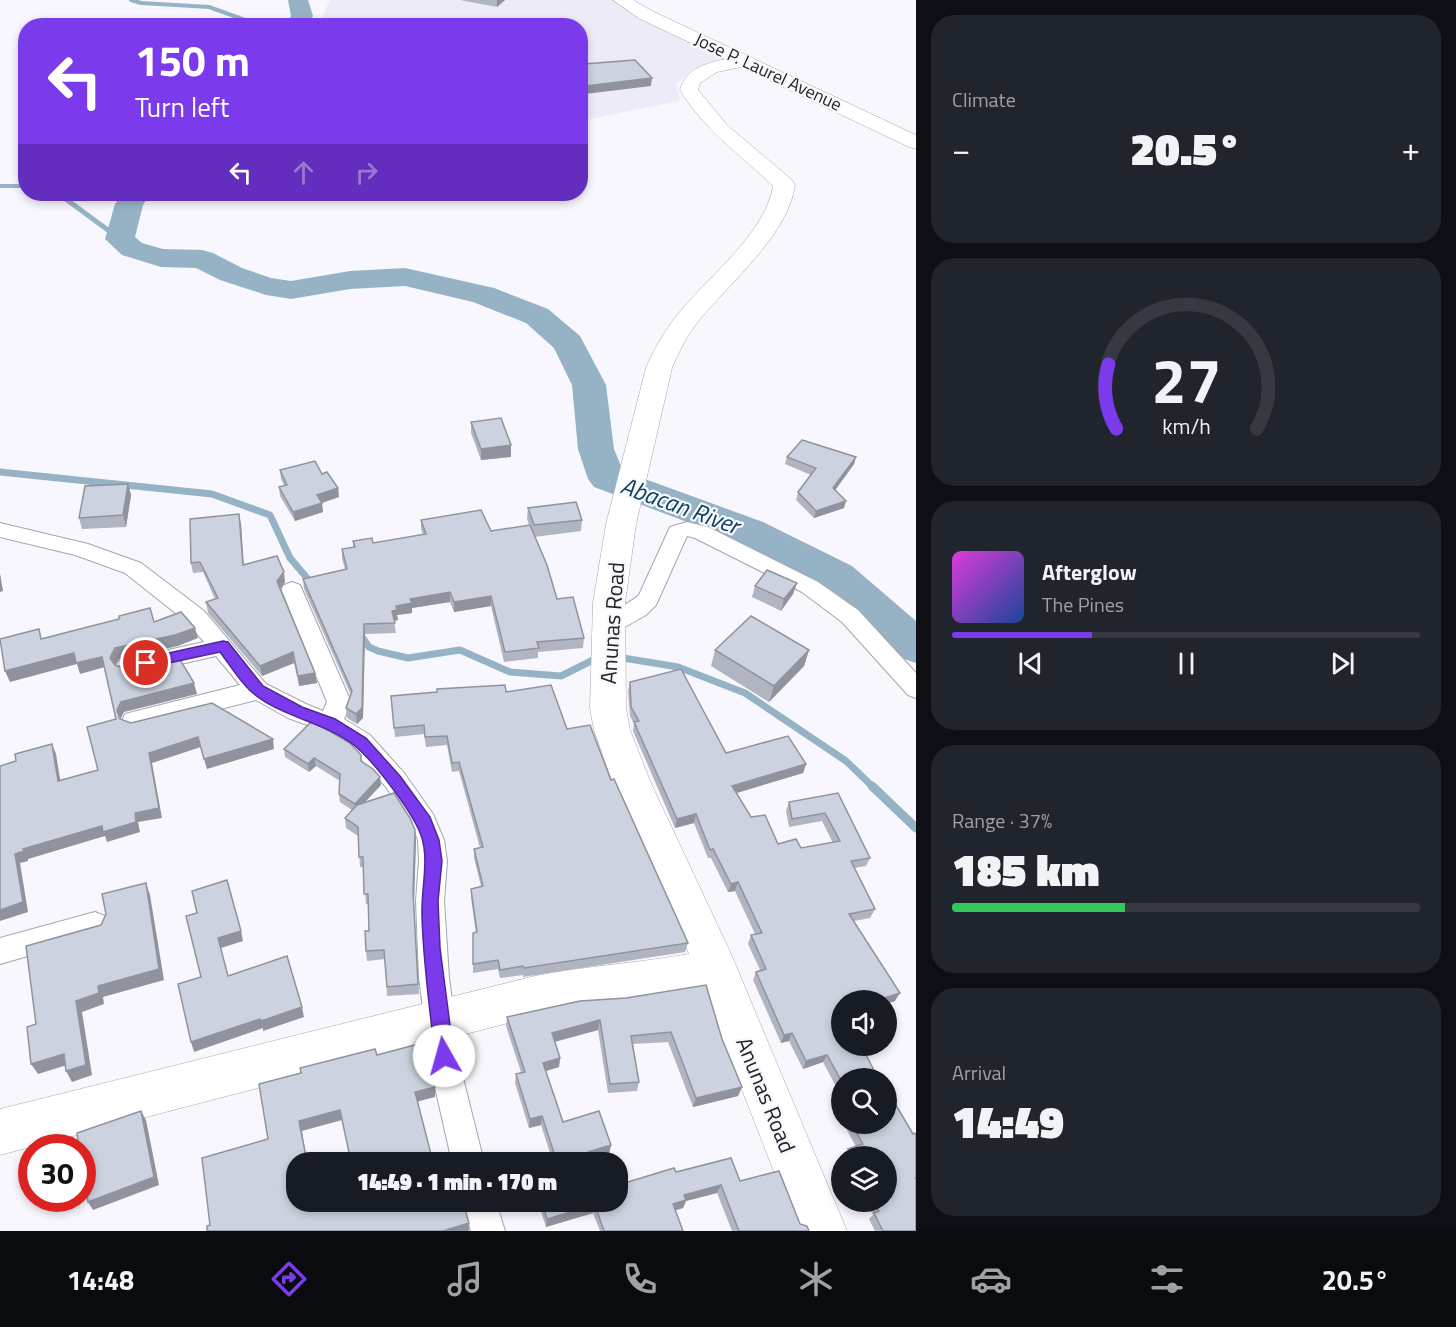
<!DOCTYPE html>
<meta charset="utf-8">
<style>
body{margin:0;font-family:"Titillium Web",sans-serif;background:#20242c;color:#f1f3f6;height:100vh;display:flex;flex-direction:column;font-size:22px;white-space:nowrap}
*{box-sizing:border-box;margin:0}
p{font-size:20px;color:#9ea1a6}
.icon{flex:none;width:33px;height:33px;fill:none;stroke:currentColor;stroke-width:2;stroke-linecap:round;stroke-linejoin:round}
.map{position:relative;flex:1;overflow:hidden}
.side{display:flex;flex-direction:column;gap:15px;padding:15px;background:#0d0f14;width:540px}
.side>*{flex:none}
.guide{position:absolute;left:18px;top:18px;width:570px;height:183px;border-radius:24px;box-shadow:0 3px 9px #0003;background:#7c3aed;color:#fff;overflow:hidden}
.controls{position:absolute;left:831px;top:990px;display:grid;gap:12px}
.controls a{display:grid;place-items:center;width:66px;height:66px;border-radius:50%;background:#171b24;box-shadow:0 3px 9px #0003;font-size:30px}
.speed{position:absolute;left:18px;top:1134px;display:flex;gap:12px;font-size:30px;font-weight:700;text-align:center}
.speed>*{display:grid;place-content:center;width:78px;height:78px;border-radius:50%;background:#171b24;box-shadow:0 3px 9px #0003;line-height:1}
.speed .limit{border:9px solid #d22;background:#fff;color:#111}
.pin{position:absolute;display:grid;place-items:center;width:51px;height:51px;color:#fff;margin:-26px;border:3px solid #fff;border-radius:50%;box-shadow:0 2px 6px #0007}
.me{position:absolute;width:66px;margin:-33px;rotate:353deg;stroke-linejoin:round;filter:drop-shadow(0 0 4px #0008)}
.turn{display:flex;align-items:center;gap:21px;height:126px;padding:0 18px;font-size:27px}
.turn .icon{width:78px;height:78px;stroke-width:2.5}
.turn b{display:block;font-size:42px;line-height:51px}
.lanes{display:flex;align-items:center;height:57px;padding:0 18px;background:#0003;justify-content:center;gap:30px;direction:ltr}
.lanes .off{opacity:.35}
.big{font-size:45px;font-weight:800;line-height:1.1}
.side .widget{flex:1;display:flex;flex-direction:column;justify-content:center;gap:9px;min-width:0;padding:0 21px;border-radius:24px;background:#20242c}
.side .dial{align-items:center;gap:0}
.dial svg{height:156px;overflow:visible;fill:none;stroke:#363941;stroke-width:7;stroke-linecap:round;text-anchor:middle}
.dial text{fill:#f1f3f6;stroke:none}
.song{display:flex;align-items:center;gap:18px}
.cover{width:72px;height:72px;border-radius:9px;background:linear-gradient(135deg,hsl(300 70% 55%),hsl(220 70% 35%))}
.played{height:6px;border-radius:3px;background:linear-gradient(90deg,#7c3aed 30%,#363941 30%)}
.keys{display:flex;justify-content:space-around;direction:ltr}
.heat{display:flex;justify-content:space-between;align-items:center;font-size:33px;direction:ltr}
.charge{height:9px;border-radius:4px;background:linear-gradient(90deg,#34c759 37%,#363941 0)}
.trip{position:absolute;left:286px;top:1152px;width:342px;height:60px;border-radius:24px;background:#171b24;box-shadow:0 3px 9px #0003;font-weight:800;line-height:60px;text-align:center}
.tab-bar{display:flex;height:96px;justify-content:space-around;align-items:center;background:#090b0e;color:#9ea1a6}
.tab-bar .icon{width:42px;height:42px}
.tab-bar .on{color:#7c3aed}
.tab-bar b{font-size:27px;color:#f1f3f6}
main{display:flex;flex:1;min-height:0}
.map>svg:first-child{display:block}
.built{fill:#eeebf8}
.lines{fill:none;stroke-linecap:round;stroke-linejoin:round}
.stream-far3{stroke:#96b3c6;stroke-width:4}
.stream-far2{stroke:#96b3c6;stroke-width:5}
.stream-far1{stroke:#96b3c6;stroke-width:7}
.stream{stroke:#96b3c6;stroke-width:9}
.river{fill:#96b3c6;fill-rule:evenodd}
.street-casing{stroke:#a7a4b1;stroke-width:2}
.secondary-casing{stroke:#a7a4b1;stroke-width:1}
.street{fill:#fff;fill-rule:evenodd}
.secondary{fill:#fff;fill-rule:evenodd}
.wall{fill:#b0b5c1}
.shaded-wall{fill:#90939d}
.building{fill:#cdd2e0;stroke:#90939d;stroke-width:1.5}
.route{fill:#7c3aed;stroke:#51269a;stroke-width:1.5}
.labels{text-anchor:middle;stroke-width:4.5;stroke-linejoin:round;paint-order:stroke}
.far-street-label{font-size:18px;fill:#252429;stroke:#f8f7fd}
.street-label{font-size:22px;fill:#252429;stroke:#f8f7fd}
.water-label{font-size:24px;font-style:italic;fill:#073f5b;stroke:#f8f7fd}
</style>
<main>
<div class="map">
<svg width="916" height="1231" viewBox="0 0 916 1231">
<rect width="100%" height="100%" fill="#f8f7fd"/>
<path class="built" d="M330,0H614L619,6L630,12L724,54V62L695,68L676,84L680,101L581,121L580,26H328L321,20Z"/>
<g class="lines">
<g class="stream-far3">
<path d="M131,0L141,3L209,7L262,26"/>
<path d="M0,186H26"/>
</g>
<path class="stream-far2" d="M59,194L120,239"/>
<g class="stream-far1">
<path d="M0,472L212,494L270,515L290,558L313,585"/>
<path d="M360,634L369,647L378,651L408,658L460,650L510,672L561,676L597,658"/>
<path d="M617,657L678,667L745,693L846,761L873,787"/>
</g>
<path class="stream" d="M872,786L916,828"/>
<g class="river">
<path d="M288,0H308L313,16L308,26H286L291,16Z"/>
<path d="M123,194H150L143,205L135,237L142,243L163,249L202,250L213,253L242,268L271,278L291,281L350,271L405,268L494,288L548,309L580,336L606,385L614,449L623,471L763,522L852,566L916,621V663L901,658L824,586L735,540L594,487L588,479L578,449L572,385L554,348L526,323L473,302L405,286L350,289L291,299L266,295L220,280L196,268L161,267L122,255L105,239L115,204Z"/>
</g>
<g class="street-casing">
<g id="street">
<path d="M687,522L708,527L818,582L858,610L916,673V698L908,695L842,622L802,592L695,538L687,536L656,605L646,615L616,632L608,634L600,632L597,626C605,612 627,606 639,595L670,527Z"/>
<path d="M0,523L88,544L141,563L204,611L266,684L306,704L323,711L327,702L281,590L284,585L292,582L300,585L351,702L344,719L370,735L404,773L433,814L444,840L447,861L444,901L449,978L462,1074L484,1162H452L432,1074L419,978L416,901L419,861L418,840L413,827L386,787L352,749L321,730L288,718L256,700L134,731L125,728L122,721L125,714L240,685L216,656L127,676L119,673L115,667L119,661L204,642L188,623L125,573L75,555L0,537Z"/>
<path d="M95,912L105,916L109,925L105,934L0,964V938Z"/>
<path d="M463,1202H496L505,1231H471Z"/>
</g>
</g>
<g class="secondary-casing">
<path id="secondary" d="M613,0H633L652,11L916,135V149L909,147L741,67L717,72L700,83L698,90L727,125L792,180L795,185C788,236 727,285 697,323C686,337 679,352 672,368L636,524L625,603L626,708L630,730L650,781L731,954L847,1231H797L704,992L624,1005L578,1008L535,1016L0,1155V1109L535,976C586,966 638,963 689,954L612,781L594,730L590,708L593,603L606,524L646,368C657,342 672,319 692,298C719,268 766,229 773,186C740,154 704,130 680,90C686,68 705,64 725,59L640,19Z"/>
</g>
<use href="#street" class="street"/>
<use href="#secondary" class="secondary"/>
</g>
<g class="wall">
<path d="M460,0H505L497,7Z"/>
<path d="M471,422L511,445V457L481,460L471,433Z"/>
<path d="M787,457H856L854,464L835,490L844,508L814,518L796,500L798,492L811,475L785,464Z"/>
<path d="M280,470L322,474L338,488L339,497L322,503L323,512L295,521L280,496L279,487L284,485L281,479Z"/>
<path d="M128,484L131,495L126,527L82,529L79,518Z"/>
<path d="M528,508L582,520L581,531L534,537L557,599L584,638L583,648L538,652V658L504,662L491,606L454,612L450,602L412,608V613L397,615L398,620L394,621L396,633L365,634L363,718L357,724L347,718L346,708L351,695L304,589L303,579L345,569L342,559V549L353,547V541L373,543L423,535L421,529V520L491,531L529,525L527,519Z"/>
<path d="M241,524L244,565L285,582L281,588L315,673L317,683L299,686L294,663L262,676L208,613L206,602L215,599L203,572L193,573L191,563Z"/>
<path d="M797,583L793,594L781,611L752,597L755,586Z"/>
<path d="M715,650H809L804,666L769,702L711,666Z"/>
<path d="M630,682L726,753L806,764L803,773L736,793L751,817L778,844L801,848L833,843L822,821L789,827L786,811L789,802L838,793L870,858L866,866L854,868L875,909L870,918L854,921L895,1001L886,1004V1000H842V1098L823,1062L803,1069L789,1041L781,1043L753,980L756,972L760,970L748,944L751,935L755,934L735,891L728,892L711,858H708L694,823L675,828L633,731L634,724L630,716L628,691Z"/>
<path d="M506,692L567,729L611,780L688,943L685,952L523,977V975L500,978L498,969L473,973V933H476L471,898V889L481,886L474,858V849L480,848L459,771L452,772L447,745L426,747L424,734L395,737L391,696Z"/>
<path d="M284,749L361,755L362,762L380,777L381,785L364,802L416,840L414,901L419,994L387,996L385,959L367,961L366,951L369,931L368,904H366L363,867H360L358,836L346,828L345,818L352,810L340,802L339,794L340,781L316,766L309,772L285,757Z"/>
<path d="M580,1001L722,1039L742,1087L738,1096L693,1107L668,1042L633,1044L639,1082L637,1091L608,1093L598,1030L555,1041L560,1058L559,1067L546,1071L563,1122L611,1145L609,1154L590,1159L591,1162H553L541,1125L529,1128L515,1083L516,1074L521,1072L506,1026L507,1017Z"/>
<path d="M844,1124H886L916,1231H875L869,1219L873,1215L866,1202H886V1156H844L848,1149L856,1147Z"/>
<path d="M676,1172L740,1181L809,1231H732L717,1193L686,1201L683,1208L675,1210L683,1231H600L593,1213L546,1227L538,1202H618Z"/>
</g>
<g class="shaded-wall">
<path d="M497,0H505L497,7Z"/>
<path d="M652,78L651,86L585,94V86Z"/>
<path d="M511,445V457L481,460V449Z"/>
<path d="M856,457L854,464L831,496L833,488Z"/>
<path d="M128,484L131,495L126,527L123,515Z"/>
<path d="M338,488L339,497L318,504L317,495Z"/>
<path d="M846,501L844,508L814,518L816,511Z"/>
<path d="M322,503L323,512L295,521L293,512Z"/>
<path d="M239,514L241,524L244,575L243,565Z"/>
<path d="M284,572L285,582L279,591L277,581Z"/>
<path d="M0,573L3,591L0,592Z"/>
<path d="M797,583L793,594L781,611L784,599Z"/>
<path d="M450,592V602L412,608V613L397,615L398,620L392,621V611L396,606L410,599Z"/>
<path d="M491,596V606L454,612V602Z"/>
<path d="M364,624L365,634L363,718L357,724L356,714Z"/>
<path d="M195,628L198,638L178,646L119,659L113,668L110,658L115,648Z"/>
<path d="M809,650L804,666L769,702L774,686Z"/>
<path d="M293,652L294,663L262,676L260,666Z"/>
<path d="M74,653L102,657L105,667L80,674L77,664L10,682L5,671Z"/>
<path d="M315,673L317,683L299,686L298,676Z"/>
<path d="M194,683L197,694L124,712L120,720L117,710L121,702Z"/>
<path d="M198,737L201,747L152,763L162,818L138,822L140,832L107,842L105,836L28,859V861L20,863L28,912L0,921V910L15,854L23,849L135,813L149,753Z"/>
<path d="M273,739L274,749L207,769L204,759Z"/>
<path d="M52,744L56,754L62,791L58,781Z"/>
<path d="M314,758L316,766L309,772L308,764Z"/>
<path d="M806,764L803,773L730,795L732,786Z"/>
<path d="M380,777L381,785L356,812L355,804Z"/>
<path d="M696,814L694,823L675,828L677,819Z"/>
<path d="M415,830L416,840L414,901L413,891Z"/>
<path d="M738,882L735,891L728,892L731,884Z"/>
<path d="M146,883L150,895L164,980L103,997L104,1004L82,1012L92,1075L72,1082L66,1071L76,1001L98,986Z"/>
<path d="M241,931L243,941L221,948L218,938Z"/>
<path d="M900,993L895,1001L886,1004V1000H878Z"/>
<path d="M302,1007L304,1017L263,1031V1028L194,1052L191,1042L260,1019Z"/>
<path d="M600,1020L598,1030L551,1043L552,1033Z"/>
<path d="M792,1033L789,1041L781,1043L784,1035Z"/>
<path d="M64,1054L70,1064L38,1074L31,1064Z"/>
<path d="M827,1055L823,1062L803,1069L806,1061Z"/>
<path d="M560,1058L559,1067L542,1072L543,1063Z"/>
<path d="M435,1087V1097L416,1102L415,1092Z"/>
<path d="M742,1087L738,1096L693,1107L696,1098Z"/>
<path d="M340,1110L342,1120L302,1131L307,1162L299,1121Z"/>
<path d="M141,1111L146,1120L159,1185L93,1210L88,1202Z"/>
<path d="M542,1116L541,1125L529,1128L530,1119Z"/>
<path d="M611,1145L609,1154L586,1160L588,1152Z"/>
<path d="M721,1185L717,1193L686,1201L683,1208L670,1212L673,1204L684,1195Z"/>
<path d="M595,1205L593,1213L546,1227L547,1219Z"/>
<path d="M469,1223V1231H443Z"/>
</g>
<g class="building">
<path d="M635,60L652,78L585,86L584,64Z"/>
<path d="M501,418L511,445L481,449L471,422Z"/>
<path d="M802,440L856,457L833,488L846,501L816,511L798,492L816,468L787,457Z"/>
<path d="M315,461L322,474L327,472L338,488L317,495L322,503L293,512L279,487L287,485L280,470Z"/>
<path d="M128,484L123,515L79,518L85,486Z"/>
<path d="M576,502L582,520L534,525L528,508Z"/>
<path d="M481,510L491,531L530,525L547,565L557,599L573,597L584,638L537,642L539,648L505,652L491,596L454,602L450,592L410,599L412,603L396,606L397,610L392,611L395,623L364,624L362,708L356,714L346,708L352,691L303,579L347,569L342,549L355,547L353,541L372,538L373,543L426,534L421,520Z"/>
<path d="M239,514L243,565L277,556L284,572L277,581L315,673L298,676L293,652L260,666L206,602L218,598L200,562L191,563L190,519Z"/>
<path d="M767,570L797,583L784,599L755,586Z"/>
<path d="M150,608L154,622L181,612L195,628L175,635L115,648L110,658L115,665L124,668L178,656L194,683L121,702L117,710L120,719L131,723L212,703L273,739L204,759L198,737L149,753L159,808L135,813L136,822L103,832L102,826L23,849L24,851L15,854L23,902L0,910V766L16,761L15,754L52,744L58,781L98,770L87,727L116,719L102,657L76,663L74,653L5,671L0,639L39,629L41,639L119,619V616Z"/>
<path d="M751,616L809,650L774,686L715,650Z"/>
<path d="M681,669L726,753L788,736L806,764L732,786L751,817L765,815L778,844L796,839L801,848L840,841L825,813L792,819L789,802L838,793L870,858L851,861L875,909L849,914L900,993L878,1000H842V1014H839L842,1018V1046H856L860,1052L864,1051L878,1078H842V1082L827,1055L806,1061L792,1033L784,1035L756,972L766,969L751,935L762,933L738,882L731,884L713,849L710,850L696,814L677,819L634,722L639,721L631,707L630,682Z"/>
<path d="M505,685L506,692L551,685L567,729L590,725L611,780L614,779L688,943L524,968L523,966L500,970L498,960L473,964V933L477,932L471,889L483,886L474,849L483,847L459,762L452,763L447,736L425,737L424,725L394,728L391,696L437,692V689Z"/>
<path d="M312,721L350,743L361,755V761L373,769L380,777L355,804L339,794L340,774L314,758L308,764L284,749Z"/>
<path d="M394,793L410,818L415,830L413,891L418,984L387,987L384,950L366,951L365,931H369L368,894H364L363,857H359L358,827L345,818L357,805Z"/>
<path d="M227,880L241,931L218,938L228,976L287,956L302,1007L261,1021L260,1019L191,1042L178,984L201,977L186,916L197,913L192,891Z"/>
<path d="M146,883L159,969L98,986L99,993L76,1001L86,1065L66,1071L64,1054L31,1064L27,1027L36,1024L26,946L101,925L106,914L102,894Z"/>
<path d="M706,985L722,1039L742,1087L696,1098L671,1032L631,1036L639,1082L610,1084L600,1020L552,1033L560,1058L543,1063L563,1122L599,1111L611,1145L588,1152L591,1162H557L542,1116L530,1119L516,1074L525,1072L507,1017L580,1001L626,998Z"/>
<path d="M426,1042L435,1087L415,1092L433,1162H351L340,1110L299,1121L307,1162H297V1202H314L315,1204L324,1202H463L469,1223L443,1231H207V1226L210,1225L202,1158L268,1139L259,1084L301,1073L300,1068L375,1049L377,1055Z"/>
<path d="M886,1094L888,1096L890,1095L913,1134L916,1133V1177L915,1178L916,1180V1231H883L874,1213L879,1211L874,1202H886V1156H852L848,1149L863,1144L852,1124H886Z"/>
<path d="M141,1111L154,1177L88,1202L82,1168V1148H79L77,1133Z"/>
<path d="M456,1157L457,1162H438Z"/>
<path d="M731,1158L740,1181L779,1171L800,1224L807,1226L809,1231H739L721,1185L684,1195L686,1200L673,1204L683,1231H604L595,1205L547,1219L542,1202H618V1185L674,1168L676,1172Z"/>
</g>
<path class="route" d="M223,641L228,642L263,686L302,707L335,719L366,738L400,776L430,817L439,840L442,861L438,901L440,948L454,1056L451,1062L444,1065L438,1062L435,1056C430,1009 423,962 422,915C421,890 429,862 422,838C414,813 375,763 355,746C325,722 284,718 254,694C241,684 230,665 220,652L146,668L139,663L146,658Z"/>
<g class="labels">
<g class="far-street-label">
<text transform="translate(768 72) rotate(25)" y="6">Jose P. Laurel Avenue</text>
</g>
<g class="street-label">
<text transform="translate(612 623) rotate(-86)" y="8">Anunas Road</text>
<text transform="translate(766 1095) rotate(68)" y="8">Anunas Road</text>
</g>
<g class="water-label">
<text transform="translate(680 506) rotate(20)" y="8">Abacan River</text>
</g>
</g>
</svg>
<div class="controls">
<a><svg class="icon" aria-label="sound" viewBox="0 0 24 24"><path d="M4 9h4l5-4v14l-5-4H4zM17 9q2 3 0 6"/></svg></a>
<a><svg class="icon" aria-label="search" viewBox="0 0 24 24"><circle cx="10" cy="10" r="6"/><path d="M15 15l6 6"/></svg></a>
<a><svg class="icon" aria-label="layers" viewBox="0 0 24 24"><path d="M12 4l9 5-9 5-9-5zM3 14l9 5 9-5"/></svg></a>
</div>
<div class="speed"><div class="limit">30</div></div>
<div class="pin" style="left:146px;top:663px;background:#d93025"><svg class="icon" aria-label="arrive" viewBox="0 0 24 24"><path d="M6 21V4h12l-3 4 3 4H6"/></svg></div>
<svg class="me" style="left:444px;top:1056px" viewBox="-20 -20 40 40"><circle r="19" fill="#fff"/><path d="M0-13L10 11 0 6-10 11z" fill="#7c3aed"/></svg>
<div class="trip">14:49 · 1 min · 170 m</div>
<div class="guide">
<div class="turn"><svg class="icon" aria-label="left" viewBox="0 0 24 24"><path d="M17 20v-9H6M10 6l-5 5 5 5"/></svg><div><b>150 m</b>Turn left</div></div>
<div class="lanes"><svg class="icon" aria-label="left" viewBox="0 0 24 24"><path d="M17 20v-9H6M10 6l-5 5 5 5"/></svg><svg class="icon off" aria-label="ahead" viewBox="0 0 24 24"><path d="M12 20V5M6 11l6-6 6 6"/></svg><svg class="icon off" aria-label="right" viewBox="0 0 24 24"><path d="M7 20v-9h11M14 6l5 5-5 5"/></svg></div>
</div>
</div>
<section class="side">
<div class="widget"><p>Climate</p>
<div class="heat"><a>−</a><b class="big">20.5°</b><a>+</a></div>
</div>
<div class="widget dial"><svg viewBox="0 0 100 80">
<path d="M14 69A42 42 0 1 1 86 69"/>
<path d="M14 69A42 42 0 0 1 10 36" stroke="#7c3aed"/>
<text x="50" y="56" font-size="32" font-weight="700">27</text>
<text x="50" y="72" font-size="11">km/h</text>
</svg></div>
<div class="widget">
<div class="song"><i class="cover"></i><div><b>Afterglow</b><p>The Pines</p></div></div>
<div class="played"></div>
<div class="keys"><svg class="icon" aria-label="previous" viewBox="0 0 24 24"><path d="M18 5L8 12l10 7zM5 5v14"/></svg><svg class="icon" aria-label="pause" viewBox="0 0 24 24"><path d="M8 5v14M16 5v14"/></svg><svg class="icon" aria-label="next" viewBox="0 0 24 24"><path d="M6 5l10 7-10 7zM19 5v14"/></svg></div>
</div>
<div class="widget"><p>Range · 37%</p><b class="big">185 km</b><div class="charge"></div></div>
<div class="widget"><p>Arrival</p><b class="big">14:49</b></div>
</section>
</main>
<nav class="tab-bar">
<b>14:48</b>
<svg class="icon on" aria-label="directions" viewBox="0 0 24 24"><path d="M12 3l9 9-9 9-9-9zM9 14v-3h6M13 9l2 2-2 2"/></svg>
<svg class="icon" aria-label="music" viewBox="0 0 24 24"><path d="M9 18V5l10-2v13"/><circle cx="6" cy="18" r="3"/><circle cx="16" cy="16" r="3"/></svg>
<svg class="icon" aria-label="phone" viewBox="0 0 24 24"><path d="M5 4h4l2 5-3 2q2 4 5 5l2-3 5 2v4C11 20 4 13 5 4z"/></svg>
<svg class="icon" aria-label="climate" viewBox="0 0 24 24"><path d="M12 3v18M4 7l16 10M4 17L20 7"/></svg>
<svg class="icon" aria-label="car" viewBox="0 0 24 24"><path d="M5 17H2v-5l4-1 3-4h7l3 4 3 1v5h-3M9 17h6M6 11h13"/><circle cx="7" cy="17" r="2"/><circle cx="17" cy="17" r="2"/></svg>
<svg class="icon" aria-label="filters" viewBox="0 0 24 24"><path d="M4 7h16M4 17h16"/><circle cx="9" cy="7" r="2"/><circle cx="15" cy="17" r="2"/></svg>
<b>20.5°</b>
</nav>
